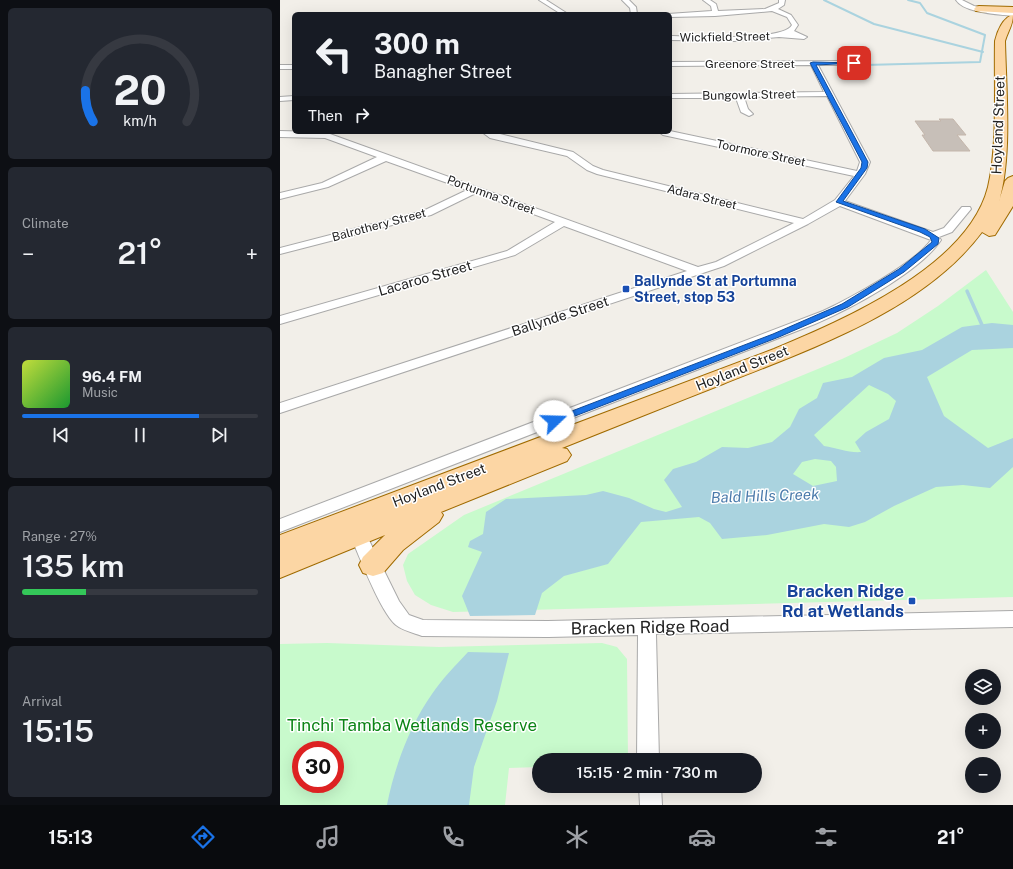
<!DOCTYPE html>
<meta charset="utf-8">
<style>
body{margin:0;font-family:"Public Sans",sans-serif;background:#242831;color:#f1f3f6;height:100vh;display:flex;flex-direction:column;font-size:15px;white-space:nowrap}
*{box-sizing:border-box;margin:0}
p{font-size:13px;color:#9ea1a6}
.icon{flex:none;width:22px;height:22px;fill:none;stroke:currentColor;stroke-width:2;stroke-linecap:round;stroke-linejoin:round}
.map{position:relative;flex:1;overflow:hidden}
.panel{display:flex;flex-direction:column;gap:8px;padding:8px;background:#0d0f14;width:280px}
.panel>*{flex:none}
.top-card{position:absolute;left:12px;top:12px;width:380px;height:122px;border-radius:6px;box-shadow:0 4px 16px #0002;background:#171b24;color:#f1f3f6;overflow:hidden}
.controls{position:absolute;left:685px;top:669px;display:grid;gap:8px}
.controls a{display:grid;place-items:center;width:36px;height:36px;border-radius:50%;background:#171b24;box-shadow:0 4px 16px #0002;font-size:20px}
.speed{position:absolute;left:12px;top:741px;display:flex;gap:8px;font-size:20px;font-weight:700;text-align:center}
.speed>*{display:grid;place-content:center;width:52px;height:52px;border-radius:50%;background:#171b24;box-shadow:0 4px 16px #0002;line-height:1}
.speed .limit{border:6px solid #d22;background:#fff;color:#111}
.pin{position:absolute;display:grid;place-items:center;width:34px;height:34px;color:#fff;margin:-17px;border-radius:8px;box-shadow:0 2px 6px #0006}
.me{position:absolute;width:44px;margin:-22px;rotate:69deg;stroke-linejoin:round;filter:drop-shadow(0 0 3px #0008)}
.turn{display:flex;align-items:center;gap:14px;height:84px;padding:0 16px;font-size:18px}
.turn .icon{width:52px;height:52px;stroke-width:2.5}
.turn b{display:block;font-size:28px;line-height:34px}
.then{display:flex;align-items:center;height:38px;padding:0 16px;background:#0003;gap:8px;font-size:15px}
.big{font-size:30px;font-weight:600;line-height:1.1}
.panel .widget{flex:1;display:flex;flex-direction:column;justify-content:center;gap:6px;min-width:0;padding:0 14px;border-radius:6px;background:#242831}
.panel .dial{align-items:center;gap:0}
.dial svg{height:104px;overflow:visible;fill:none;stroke:#363941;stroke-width:7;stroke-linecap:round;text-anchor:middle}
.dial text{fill:#f1f3f6;stroke:none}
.song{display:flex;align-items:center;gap:12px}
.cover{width:48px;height:48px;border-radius:6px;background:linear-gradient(135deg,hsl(70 70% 55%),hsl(130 70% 35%))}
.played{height:4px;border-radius:2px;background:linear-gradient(90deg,#1a73e8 75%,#363941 75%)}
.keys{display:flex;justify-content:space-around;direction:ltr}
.heat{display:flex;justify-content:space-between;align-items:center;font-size:22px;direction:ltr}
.charge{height:6px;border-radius:3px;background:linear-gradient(90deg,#34c759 27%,#363941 0)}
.trip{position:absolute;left:252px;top:753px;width:230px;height:40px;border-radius:20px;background:#171b24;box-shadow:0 4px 16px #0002;font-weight:600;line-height:40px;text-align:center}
.tab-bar{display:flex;height:64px;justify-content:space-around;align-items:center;background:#090b0e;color:#9ea1a6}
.tab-bar .icon{width:28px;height:28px}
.tab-bar .on{color:#1a73e8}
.tab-bar b{font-size:18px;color:#f1f3f6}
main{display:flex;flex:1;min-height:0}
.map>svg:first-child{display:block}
.park{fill:#c8facc;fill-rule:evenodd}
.water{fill:#aad3df;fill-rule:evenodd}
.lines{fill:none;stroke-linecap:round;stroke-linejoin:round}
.stream-far1{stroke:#aad3df;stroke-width:2}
.stream{stroke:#aad3df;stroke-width:3.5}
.building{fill:#c7bfb8;stroke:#c4b6ab}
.street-casing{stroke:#a9a9a9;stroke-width:2}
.primary-casing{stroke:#a06b00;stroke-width:2}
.street{fill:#fff;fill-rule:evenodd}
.primary{fill:#fcd6a4;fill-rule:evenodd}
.route{fill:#1a73e8;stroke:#114b97}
.transit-dot{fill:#1a4fb4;stroke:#fff;stroke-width:1.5}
.labels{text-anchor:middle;stroke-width:3;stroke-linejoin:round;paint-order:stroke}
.far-street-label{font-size:12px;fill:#222;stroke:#fff}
.street-label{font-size:14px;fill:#222;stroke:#fff}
.transit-label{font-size:14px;font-weight:bold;fill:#164399;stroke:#fff;text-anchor:start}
.water-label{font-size:15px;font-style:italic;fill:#4a7aab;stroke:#fff}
.near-transit-label{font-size:17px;font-weight:bold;fill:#164399;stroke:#fff;text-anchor:end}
.near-street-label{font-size:17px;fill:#222;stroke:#fff}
.near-park-label{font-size:17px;fill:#0c8416;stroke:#fff}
</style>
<main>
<section class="panel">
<div class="widget dial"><svg viewBox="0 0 100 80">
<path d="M14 69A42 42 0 1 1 86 69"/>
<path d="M14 69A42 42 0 0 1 8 45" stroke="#1a73e8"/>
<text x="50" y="56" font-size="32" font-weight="700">20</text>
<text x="50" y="72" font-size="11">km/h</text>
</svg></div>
<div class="widget"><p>Climate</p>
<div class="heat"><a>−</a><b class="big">21°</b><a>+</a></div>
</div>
<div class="widget">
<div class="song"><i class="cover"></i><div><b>96.4 FM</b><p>Music</p></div></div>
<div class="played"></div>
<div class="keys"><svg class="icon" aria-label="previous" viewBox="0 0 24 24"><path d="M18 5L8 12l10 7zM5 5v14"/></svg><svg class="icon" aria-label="pause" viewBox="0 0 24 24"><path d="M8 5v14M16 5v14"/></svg><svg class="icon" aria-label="next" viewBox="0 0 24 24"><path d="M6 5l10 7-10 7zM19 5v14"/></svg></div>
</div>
<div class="widget"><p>Range · 27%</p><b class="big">135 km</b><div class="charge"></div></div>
<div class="widget"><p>Arrival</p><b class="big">15:15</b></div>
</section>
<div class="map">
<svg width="733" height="805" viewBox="0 0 733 805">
<rect width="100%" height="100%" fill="#f2efe9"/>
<g class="park">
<path d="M706,270L733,312V597L173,612L151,605L135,595L127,581L123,565L128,554L184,515L562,359L617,333L658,306Z"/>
<path d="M47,643L159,647L322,643L337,647L347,659L348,760H259V767L229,768L225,805H0V644ZM21,750H55V784H21Z"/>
</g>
<g class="water">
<path d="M712,323L733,325V348L692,350L647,377L664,416L708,448L733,438V467L710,488L683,485L656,487L614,506L585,522L569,527L544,524L487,535L442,539L430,523L419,517L361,522L328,564L284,576L262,593L255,615L190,616L182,596L202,552L188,547L190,541L203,534L206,512L226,499L306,495L323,491L349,498L374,509L386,512L402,507L384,480L393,469L416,462L442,447L468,448L492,442L510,427L519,409L537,398L543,383L572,377L604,358L642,350L682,327ZM589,385L608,394L616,401L609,419L586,432L575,442L581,452C569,453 557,448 544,446L534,435ZM535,459L551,461L556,467L557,481L533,486L513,474L522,462Z"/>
<path d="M188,652L229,653L217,701L194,767L189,805H107C114,768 130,725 152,694C162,679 176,665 188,652Z"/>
</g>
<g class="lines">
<g class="stream-far1">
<path d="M544,0L594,24L703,52"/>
<path d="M585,65L700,62L705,35L647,13L640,3L628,0"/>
</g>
<path class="stream" d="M687,291L702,325"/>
</g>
<path class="building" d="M659,119H673L686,135H677L690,151H653L642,135H645L635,121H661Z"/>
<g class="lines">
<g class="street-casing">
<g id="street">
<path d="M259,0H266L288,14H281Z"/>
<path d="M342,0H349L356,7L357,14H351L350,8Z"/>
<path d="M423,0H430L436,4L438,11L485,9L499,3V0H505L504,5L498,9L511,15L518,25L514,31L527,37L524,39L499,37L455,41L390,40V36C410,36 503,42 512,25L507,17L492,11L435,16L390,17V14H388L432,11L431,6Z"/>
<path d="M676,0H682L694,6L733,12V16C718,14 684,13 676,0Z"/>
<path d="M574,61L578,63L577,65H538L590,162L585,174L565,201L653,232L664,228L682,207H690L691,209L672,232L659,237L661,240C640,272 570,309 535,324L0,532V519L543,311C569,299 635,263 651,240L560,206L528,224L444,266L0,413V403L407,271L284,226L235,255L0,324V316L227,251L275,222L196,193L151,215L0,254V248L143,211L187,190L106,161L48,187L0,199V193L42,183L97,157L45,138L0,137V131L38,132L50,134L418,267L436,262L514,223L317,174L307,170L287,156L210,138L202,132H212L293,152L313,166L323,170L523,219L555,200L574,176L383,135L379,132L390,131L577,171L580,162L547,96L464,97L468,109L473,114L469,116L461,112L456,98H390V94L544,92L531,65L390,66V62Z"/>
<rect x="0" y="65" width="14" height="4"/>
<path d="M14,96V100L0,101V97Z"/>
<path d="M75,522L81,524L119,601L129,615L143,620L268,621L733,611V627L376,634L379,760H357L358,635L268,637L142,636C134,633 122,630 116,625C100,612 77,550 67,528L69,524Z"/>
<path d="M359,786H381L382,805H360Z"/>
</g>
</g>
<g class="primary-casing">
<g id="primary">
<path d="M699,6L733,7V13L696,11L694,9L696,7Z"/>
<path d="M733,15C733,25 728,31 725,41C726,91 733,161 717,208L725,181L728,178L733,176V206L715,235L709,236L702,232C643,311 530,349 443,384C389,405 335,427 282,448L287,449L291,455L287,461L161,512L163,515L159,522L123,550L103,573L93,576L83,573L79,565L83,557L105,535L0,578V535L494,349C563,320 688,267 708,187C718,144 714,85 715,41C717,32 723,17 733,15Z"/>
</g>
</g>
<use href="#street" class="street"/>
<use href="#primary" class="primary"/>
</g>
<path class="route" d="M533,62L576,63L536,65L588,162L587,168L563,201L645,229L659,238L658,244L624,272L568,307L499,337L277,423H271V419L493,334L562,304L619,269L652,242L650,237L640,232L556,202L581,168L582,162L530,63Z"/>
<g class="transit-dot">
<rect x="342" y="285" width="8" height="8" rx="2"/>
<rect x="628" y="597" width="8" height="8" rx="2"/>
</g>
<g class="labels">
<g class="far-street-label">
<text transform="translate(445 37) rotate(-1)" y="4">Wickfield Street</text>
<text x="470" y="68">Greenore Street</text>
<text transform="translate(469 95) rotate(-1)" y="4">Bungowla Street</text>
<text transform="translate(481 153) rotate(12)" y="4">Toormore Street</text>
<text transform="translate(211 195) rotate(20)" y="4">Portumna Street</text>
<text transform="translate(422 197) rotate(14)" y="4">Adara Street</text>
<text transform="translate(99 225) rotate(-15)" y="4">Balrothery Street</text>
</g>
<g class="street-label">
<text transform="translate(718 125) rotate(-88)" y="5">Hoyland Street</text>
<text transform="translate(145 278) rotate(-16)" y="5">Lacaroo Street</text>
<text transform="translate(280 316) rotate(-18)" y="5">Ballynde Street</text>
<text transform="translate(462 368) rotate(-22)" y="5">Hoyland Street</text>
<text transform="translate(159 485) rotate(-21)" y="5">Hoyland Street</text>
</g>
<g class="transit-label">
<text x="354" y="286">Ballynde St at Portumna<tspan x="354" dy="16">Street, stop 53</tspan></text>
</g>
<g class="water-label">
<text transform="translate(485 496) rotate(-2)" y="5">Bald Hills Creek</text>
</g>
<g class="near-transit-label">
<text x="624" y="597">Bracken Ridge<tspan x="624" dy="20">Rd at Wetlands</tspan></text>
</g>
<g class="near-street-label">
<text transform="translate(370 627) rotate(-1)" y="6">Bracken Ridge Road</text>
</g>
<g class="near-park-label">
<text x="132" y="731">Tinchi Tamba Wetlands Reserve</text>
</g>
</g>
</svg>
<div class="controls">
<a><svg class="icon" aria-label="layers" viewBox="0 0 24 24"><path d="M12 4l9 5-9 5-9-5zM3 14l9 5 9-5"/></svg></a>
<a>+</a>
<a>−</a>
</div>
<div class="speed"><div class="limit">30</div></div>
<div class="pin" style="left:574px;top:63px;background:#d93025"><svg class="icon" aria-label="arrive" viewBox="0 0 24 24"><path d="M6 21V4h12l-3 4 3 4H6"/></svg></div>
<svg class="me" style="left:274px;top:421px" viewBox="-20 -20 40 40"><circle r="19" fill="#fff"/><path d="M0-13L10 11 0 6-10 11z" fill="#1a73e8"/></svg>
<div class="trip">15:15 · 2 min · 730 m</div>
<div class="top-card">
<div class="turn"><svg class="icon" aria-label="left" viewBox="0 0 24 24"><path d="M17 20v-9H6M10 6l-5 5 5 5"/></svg><div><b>300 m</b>Banagher Street</div></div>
<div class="then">Then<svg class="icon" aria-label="right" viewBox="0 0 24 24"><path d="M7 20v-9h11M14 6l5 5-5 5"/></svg></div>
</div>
</div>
</main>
<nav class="tab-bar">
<b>15:13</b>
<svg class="icon on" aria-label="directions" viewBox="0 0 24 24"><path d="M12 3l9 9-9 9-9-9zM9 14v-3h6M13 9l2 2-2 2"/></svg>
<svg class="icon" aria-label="music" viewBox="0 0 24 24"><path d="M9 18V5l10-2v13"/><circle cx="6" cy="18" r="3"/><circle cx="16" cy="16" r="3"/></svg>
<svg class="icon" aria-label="phone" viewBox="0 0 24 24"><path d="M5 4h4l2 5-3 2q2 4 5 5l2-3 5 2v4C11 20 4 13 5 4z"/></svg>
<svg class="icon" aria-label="climate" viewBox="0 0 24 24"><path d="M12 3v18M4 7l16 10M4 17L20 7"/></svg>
<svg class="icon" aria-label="car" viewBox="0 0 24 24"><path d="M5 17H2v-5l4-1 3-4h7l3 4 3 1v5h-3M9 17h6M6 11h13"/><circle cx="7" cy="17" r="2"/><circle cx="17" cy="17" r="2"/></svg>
<svg class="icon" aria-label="filters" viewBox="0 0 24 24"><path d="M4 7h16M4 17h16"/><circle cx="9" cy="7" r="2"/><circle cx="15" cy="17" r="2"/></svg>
<b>21°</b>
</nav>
